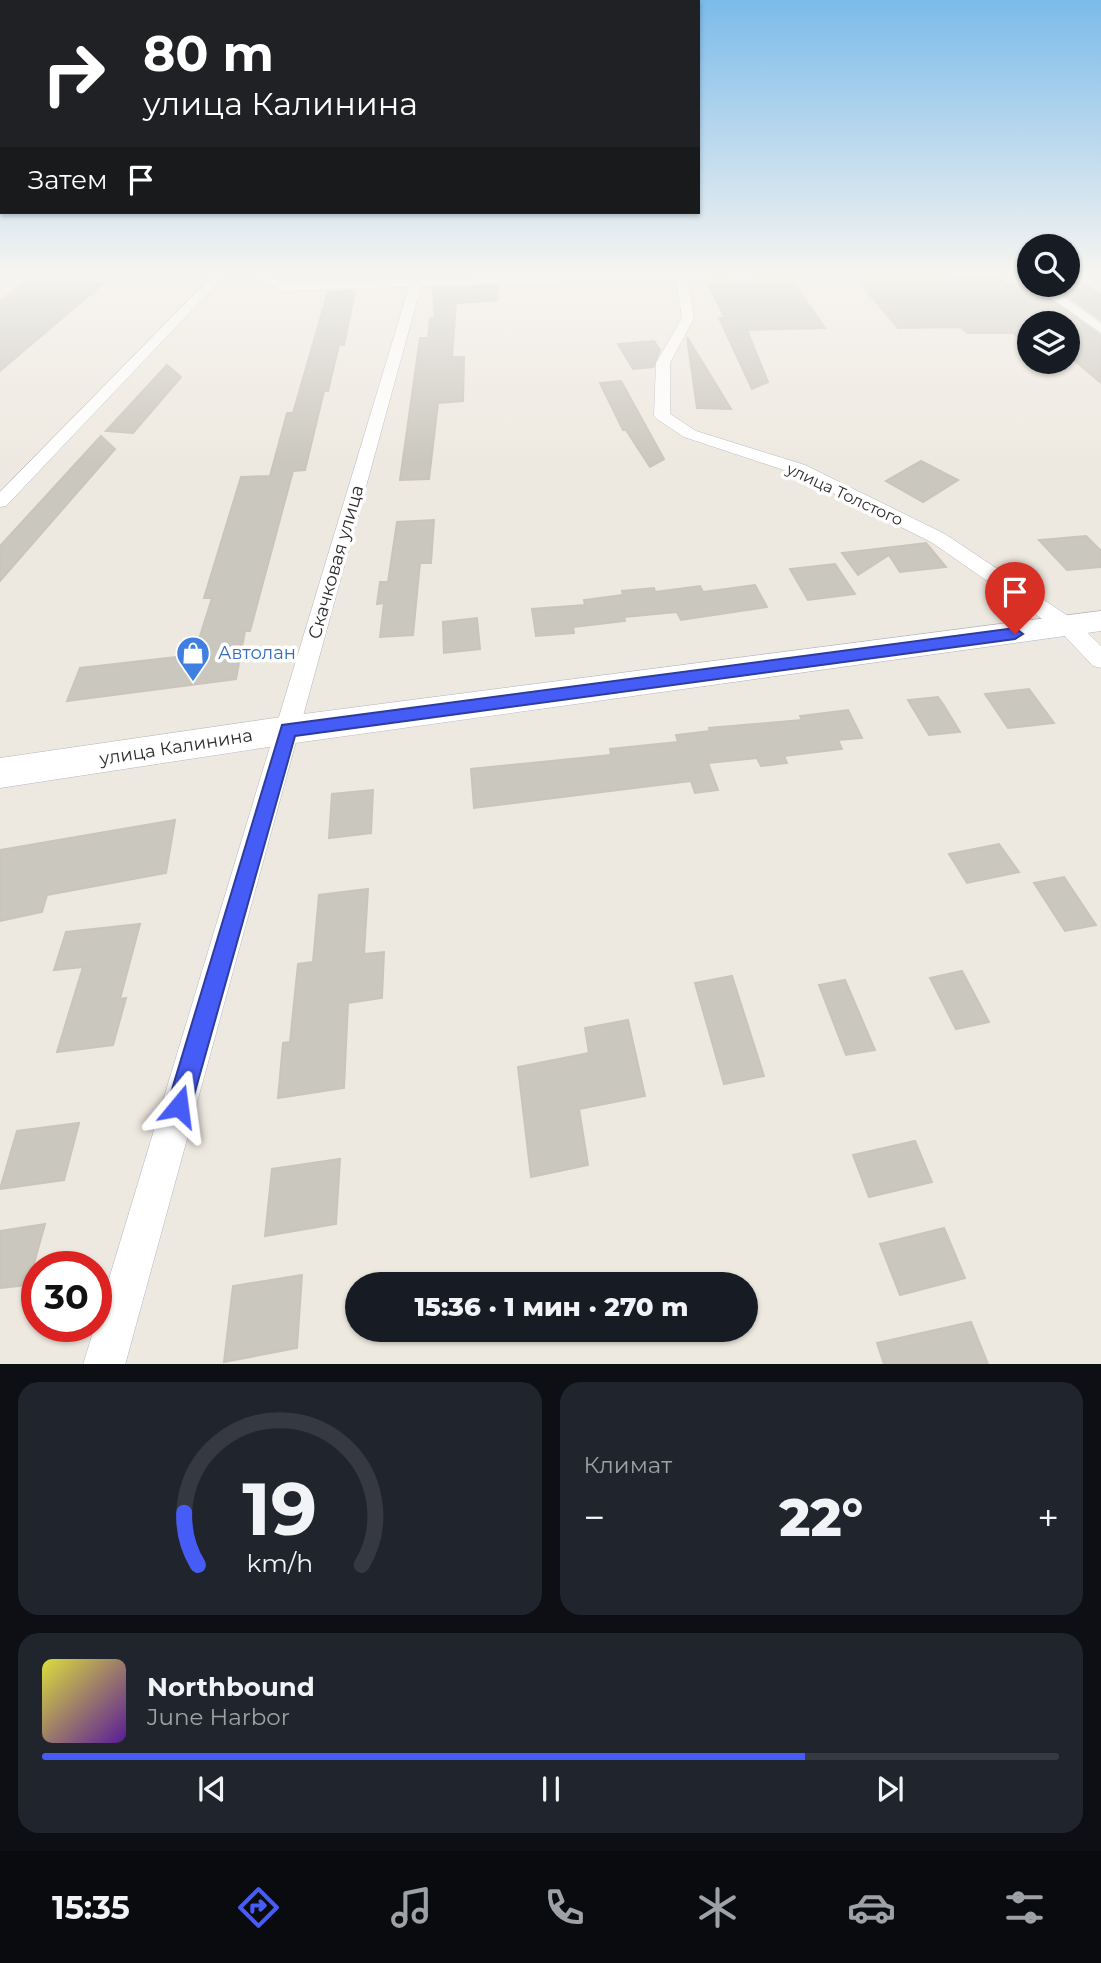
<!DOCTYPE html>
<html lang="ru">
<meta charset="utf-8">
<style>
body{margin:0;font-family:Montserrat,sans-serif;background:#20242c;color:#f1f3f6;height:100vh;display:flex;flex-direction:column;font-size:26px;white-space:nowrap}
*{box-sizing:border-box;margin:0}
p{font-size:23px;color:#9ea1a6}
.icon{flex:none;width:38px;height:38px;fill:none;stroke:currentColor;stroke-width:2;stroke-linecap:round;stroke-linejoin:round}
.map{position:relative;height:1364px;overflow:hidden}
.side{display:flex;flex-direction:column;gap:18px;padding:18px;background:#0d0f14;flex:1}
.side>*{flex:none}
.top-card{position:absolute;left:0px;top:0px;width:700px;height:214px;box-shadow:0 2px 5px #0004;background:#202124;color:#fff;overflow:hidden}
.buttons{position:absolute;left:1017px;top:234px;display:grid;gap:14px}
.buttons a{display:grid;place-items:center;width:63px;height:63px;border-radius:50%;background:#171b24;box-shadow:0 2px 5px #0004;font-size:35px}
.speed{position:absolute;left:21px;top:1251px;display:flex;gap:14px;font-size:35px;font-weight:700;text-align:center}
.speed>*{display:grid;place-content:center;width:91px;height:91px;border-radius:50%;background:#171b24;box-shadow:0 2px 5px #0004;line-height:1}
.speed .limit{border:10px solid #d22;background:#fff;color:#111}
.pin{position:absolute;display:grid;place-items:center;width:60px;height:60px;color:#fff;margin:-72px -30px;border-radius:50% 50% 50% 0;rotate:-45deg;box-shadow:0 0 7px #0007}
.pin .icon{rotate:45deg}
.me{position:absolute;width:77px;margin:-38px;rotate:16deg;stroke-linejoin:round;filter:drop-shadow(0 0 5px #0008)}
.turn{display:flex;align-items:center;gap:24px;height:147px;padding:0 28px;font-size:32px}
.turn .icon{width:91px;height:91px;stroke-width:2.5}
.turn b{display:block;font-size:49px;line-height:60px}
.then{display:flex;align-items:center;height:66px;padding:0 28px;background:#0003;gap:14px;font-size:26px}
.big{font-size:52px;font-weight:800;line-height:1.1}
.side .widget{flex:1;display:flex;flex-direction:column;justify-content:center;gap:10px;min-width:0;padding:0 24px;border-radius:21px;background:#20242c}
.side .dial{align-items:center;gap:0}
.dial svg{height:182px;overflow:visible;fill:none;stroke:#363941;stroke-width:7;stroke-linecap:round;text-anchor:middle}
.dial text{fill:#f1f3f6;stroke:none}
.song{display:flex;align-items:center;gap:21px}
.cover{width:84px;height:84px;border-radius:10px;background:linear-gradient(135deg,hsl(60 70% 55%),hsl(270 70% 35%))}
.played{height:7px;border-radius:4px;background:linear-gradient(90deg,#465cf6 75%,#363941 75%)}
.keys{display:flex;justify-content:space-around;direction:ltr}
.heat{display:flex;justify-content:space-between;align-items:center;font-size:38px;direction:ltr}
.side .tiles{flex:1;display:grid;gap:18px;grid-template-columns:1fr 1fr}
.widget:last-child{grid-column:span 2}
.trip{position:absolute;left:345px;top:1272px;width:413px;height:70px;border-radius:35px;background:#171b24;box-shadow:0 2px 5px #0004;font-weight:800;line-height:70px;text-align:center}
.tabs{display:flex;height:112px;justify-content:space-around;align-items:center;background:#090b0e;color:#9ea1a6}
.tabs .icon{width:49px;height:49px}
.tabs .current{color:#465cf6}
.tabs b{font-size:32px;color:#f1f3f6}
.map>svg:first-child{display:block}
.building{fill:#cac7be;stroke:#cac5ba;stroke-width:2}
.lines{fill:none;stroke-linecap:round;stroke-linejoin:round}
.street-casing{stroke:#b4b6c0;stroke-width:1}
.secondary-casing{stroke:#b4b6c0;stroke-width:1}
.street{fill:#fff;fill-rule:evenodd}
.secondary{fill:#fff;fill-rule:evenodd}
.route{fill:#465cf6;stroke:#2e3ca0;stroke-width:2}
.labels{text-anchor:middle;stroke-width:7;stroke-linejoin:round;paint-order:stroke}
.far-street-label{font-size:16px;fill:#2d2d2d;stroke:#fff}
.street-label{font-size:18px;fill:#2d2d2d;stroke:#fff}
.shop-label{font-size:18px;fill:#366cbe;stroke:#fff;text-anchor:start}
</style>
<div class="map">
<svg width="1101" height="1365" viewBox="0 0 1101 1365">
<rect width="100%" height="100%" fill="#eee9e0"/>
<g class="building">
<path d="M431,272H497V274L431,276Z"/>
<path d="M1068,274L1101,295V320L1052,285H1068Z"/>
<path d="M999,279L1007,285H1030L1101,336V383L1068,355V324H1029V346L1013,333H967L961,327L898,328L858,281Z"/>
<path d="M26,281L104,283L0,371V301Z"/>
<path d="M794,283L825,328L747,330L768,382L752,389L719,318H725L708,284Z"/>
<path d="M497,286L498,300L456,303L452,357H464L463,401L438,403L429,479L400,480L420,338H428L430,318H435L433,288Z"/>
<path d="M355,291L344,345H339L328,391H324L305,470L293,471L250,631H245L236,679L67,701L80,668L194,655L212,598H204L241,477L270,476L287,413H293L328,292Z"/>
<path d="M687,337L731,409L697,408Z"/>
<path d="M654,341L660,350L653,367L633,369L618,344Z"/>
<path d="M167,365L181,377L133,433L106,431Z"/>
<path d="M621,381L664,459L650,467L626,430H623L600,383Z"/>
<path d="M101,436L115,449L0,581V546Z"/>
<path d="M921,461L958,480L923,502L886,481Z"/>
<path d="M434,520L431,563H420L413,635L380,637L384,603L377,604L380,582H388L397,522Z"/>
<path d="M1086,536L1101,551V567L1067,570L1039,540Z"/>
<path d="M926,543L946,567L900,572L889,555L858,575L842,553Z"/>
<path d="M835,564L855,594L808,600L790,569Z"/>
<path d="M755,585L767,607L681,620L677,612L624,617L625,621L573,627L574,633L536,636L532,609L585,605L584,600L623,595L622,591L654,588L655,592L700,586L703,592Z"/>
<path d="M477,618L480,649L444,653L443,622Z"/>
<path d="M1029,689L1054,723L1008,728L985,694Z"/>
<path d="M938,697L943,704L960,732L929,735L908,700Z"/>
<path d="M848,710L862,738L838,740L842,749L784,756L787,763L761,766L757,758L708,763L718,790L695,793L691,781L474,808L471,769L611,755L610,749L678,742L676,735L710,731L709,728L802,720L800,716Z"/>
<path d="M373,790L371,833L329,838L332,794Z"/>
<path d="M175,820L166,873L47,895L42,912L0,921V850Z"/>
<path d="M999,844L1019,872L967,883L949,854Z"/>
<path d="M1064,877L1096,925L1065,931L1034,883Z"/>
<path d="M368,889L364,954L384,952L382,998L348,1003L344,1088L278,1098L283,1043L290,1042L298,964L313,962L319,895Z"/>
<path d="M140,924L120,999L126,998L113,1045L57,1052L83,967L54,970L66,932Z"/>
<path d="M962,971L989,1022L956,1029L930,978Z"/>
<path d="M732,976L764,1076L724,1084L695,983Z"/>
<path d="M845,980L875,1050L846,1055L819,985Z"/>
<path d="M628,1020L645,1096L579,1109L588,1165L531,1177L518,1067L589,1053L585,1028Z"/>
<path d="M79,1123L64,1180L0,1189L17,1131Z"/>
<path d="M915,1141L932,1182L869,1197L853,1155Z"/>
<path d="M340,1159L336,1224L265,1236L272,1169Z"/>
<path d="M45,1224L28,1285L0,1288V1231Z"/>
<path d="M944,1228L965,1278L900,1295L880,1244Z"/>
<path d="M302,1275L297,1348L224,1362L233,1286Z"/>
<path d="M971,1322L988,1364H884L877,1343Z"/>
</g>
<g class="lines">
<g class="street-casing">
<g id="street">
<path d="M216,272H228L6,506L0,507V492Z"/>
<path d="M247,272H261L285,283L672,272H774L769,275L687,278L694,318L670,363V414L696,431L805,465L945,534L1077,622L1101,646V668L1093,666L1061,632L931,542L793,473L684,437L657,419L654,416L656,363L682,318L676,278L421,286L125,1365H83L409,287L283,291Z"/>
<path d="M1014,272L1029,273V281Z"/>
<path d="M1033,285H1047L1101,323V333Z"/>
</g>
</g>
<g class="secondary-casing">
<path id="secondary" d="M1101,611V631L288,744L0,788V758L288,716Z"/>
</g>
<use href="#street" class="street"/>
<use href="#secondary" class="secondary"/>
</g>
<linearGradient id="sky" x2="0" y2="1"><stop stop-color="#7bbbea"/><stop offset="0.59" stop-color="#f7f5f1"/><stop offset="1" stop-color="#f7f5f1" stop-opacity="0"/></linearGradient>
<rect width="1101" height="463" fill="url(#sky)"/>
<path class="route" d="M1015,628L1023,634L1015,639L295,736L191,1106L188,1115L179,1118L171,1115L167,1106L282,725Z"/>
<defs>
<g id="shop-pin" transform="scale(1.75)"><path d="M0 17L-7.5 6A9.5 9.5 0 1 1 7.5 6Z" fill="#3f7fe0" stroke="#fff"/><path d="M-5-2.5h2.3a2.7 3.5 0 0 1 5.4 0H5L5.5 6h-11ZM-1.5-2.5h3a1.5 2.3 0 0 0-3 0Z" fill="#fff"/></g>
</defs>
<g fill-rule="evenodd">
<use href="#shop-pin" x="193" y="653"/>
</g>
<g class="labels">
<g class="far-street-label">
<text transform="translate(845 494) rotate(25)" y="6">улица Толстого</text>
</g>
<g class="street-label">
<text transform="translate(336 562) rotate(-74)" y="6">Скачковая улица</text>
<text transform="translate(176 747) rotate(-9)" y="6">улица Калинина</text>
</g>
<g class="shop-label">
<text x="218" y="659">Автолан</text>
</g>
</g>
</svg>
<div class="buttons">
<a><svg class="icon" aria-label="search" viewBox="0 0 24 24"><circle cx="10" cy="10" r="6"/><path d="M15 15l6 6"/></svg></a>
<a><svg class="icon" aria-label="layers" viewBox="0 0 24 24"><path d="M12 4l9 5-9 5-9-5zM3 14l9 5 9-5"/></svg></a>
</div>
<div class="speed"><div class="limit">30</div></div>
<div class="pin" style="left:1015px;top:634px;background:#d93025"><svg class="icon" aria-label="arrive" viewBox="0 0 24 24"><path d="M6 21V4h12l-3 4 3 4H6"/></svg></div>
<svg class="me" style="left:179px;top:1106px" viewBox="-20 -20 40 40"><path d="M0-17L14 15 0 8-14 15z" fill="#465cf6" stroke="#fff" stroke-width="4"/></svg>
<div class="trip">15:36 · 1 мин · 270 m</div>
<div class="top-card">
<div class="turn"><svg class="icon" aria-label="right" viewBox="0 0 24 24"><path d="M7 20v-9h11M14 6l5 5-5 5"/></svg><div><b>80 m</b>улица Калинина</div></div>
<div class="then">Затем<svg class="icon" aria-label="arrive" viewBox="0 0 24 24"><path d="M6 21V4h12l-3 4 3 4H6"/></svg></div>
</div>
</div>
<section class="side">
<div class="tiles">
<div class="widget dial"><svg viewBox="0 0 100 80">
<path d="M14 69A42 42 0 1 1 86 69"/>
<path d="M14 69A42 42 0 0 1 8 46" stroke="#465cf6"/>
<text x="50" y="56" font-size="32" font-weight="700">19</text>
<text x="50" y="72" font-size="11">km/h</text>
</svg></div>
<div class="widget"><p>Климат</p>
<div class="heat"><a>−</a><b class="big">22°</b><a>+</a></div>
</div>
<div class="widget">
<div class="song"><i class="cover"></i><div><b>Northbound</b><p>June Harbor</p></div></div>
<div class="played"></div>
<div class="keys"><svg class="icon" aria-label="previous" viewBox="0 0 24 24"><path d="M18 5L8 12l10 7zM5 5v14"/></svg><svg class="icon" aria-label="pause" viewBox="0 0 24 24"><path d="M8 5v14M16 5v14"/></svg><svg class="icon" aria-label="next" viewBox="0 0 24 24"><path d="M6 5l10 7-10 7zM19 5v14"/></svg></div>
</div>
</div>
</section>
<nav class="tabs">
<b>15:35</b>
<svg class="icon current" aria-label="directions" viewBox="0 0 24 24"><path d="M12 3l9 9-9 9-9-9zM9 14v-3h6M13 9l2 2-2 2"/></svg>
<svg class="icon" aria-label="music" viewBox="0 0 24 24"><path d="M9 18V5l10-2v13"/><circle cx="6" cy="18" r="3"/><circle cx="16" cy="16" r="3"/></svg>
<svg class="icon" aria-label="phone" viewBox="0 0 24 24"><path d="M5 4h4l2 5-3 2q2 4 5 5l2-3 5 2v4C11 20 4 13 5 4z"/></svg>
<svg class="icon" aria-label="climate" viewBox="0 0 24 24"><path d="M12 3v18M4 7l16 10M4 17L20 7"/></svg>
<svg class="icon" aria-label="car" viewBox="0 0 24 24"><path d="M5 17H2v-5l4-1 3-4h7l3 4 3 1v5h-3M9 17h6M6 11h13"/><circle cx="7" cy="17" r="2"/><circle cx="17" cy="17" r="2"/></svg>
<svg class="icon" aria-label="filters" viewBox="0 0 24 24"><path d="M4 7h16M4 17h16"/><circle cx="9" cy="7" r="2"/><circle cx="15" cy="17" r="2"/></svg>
</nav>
